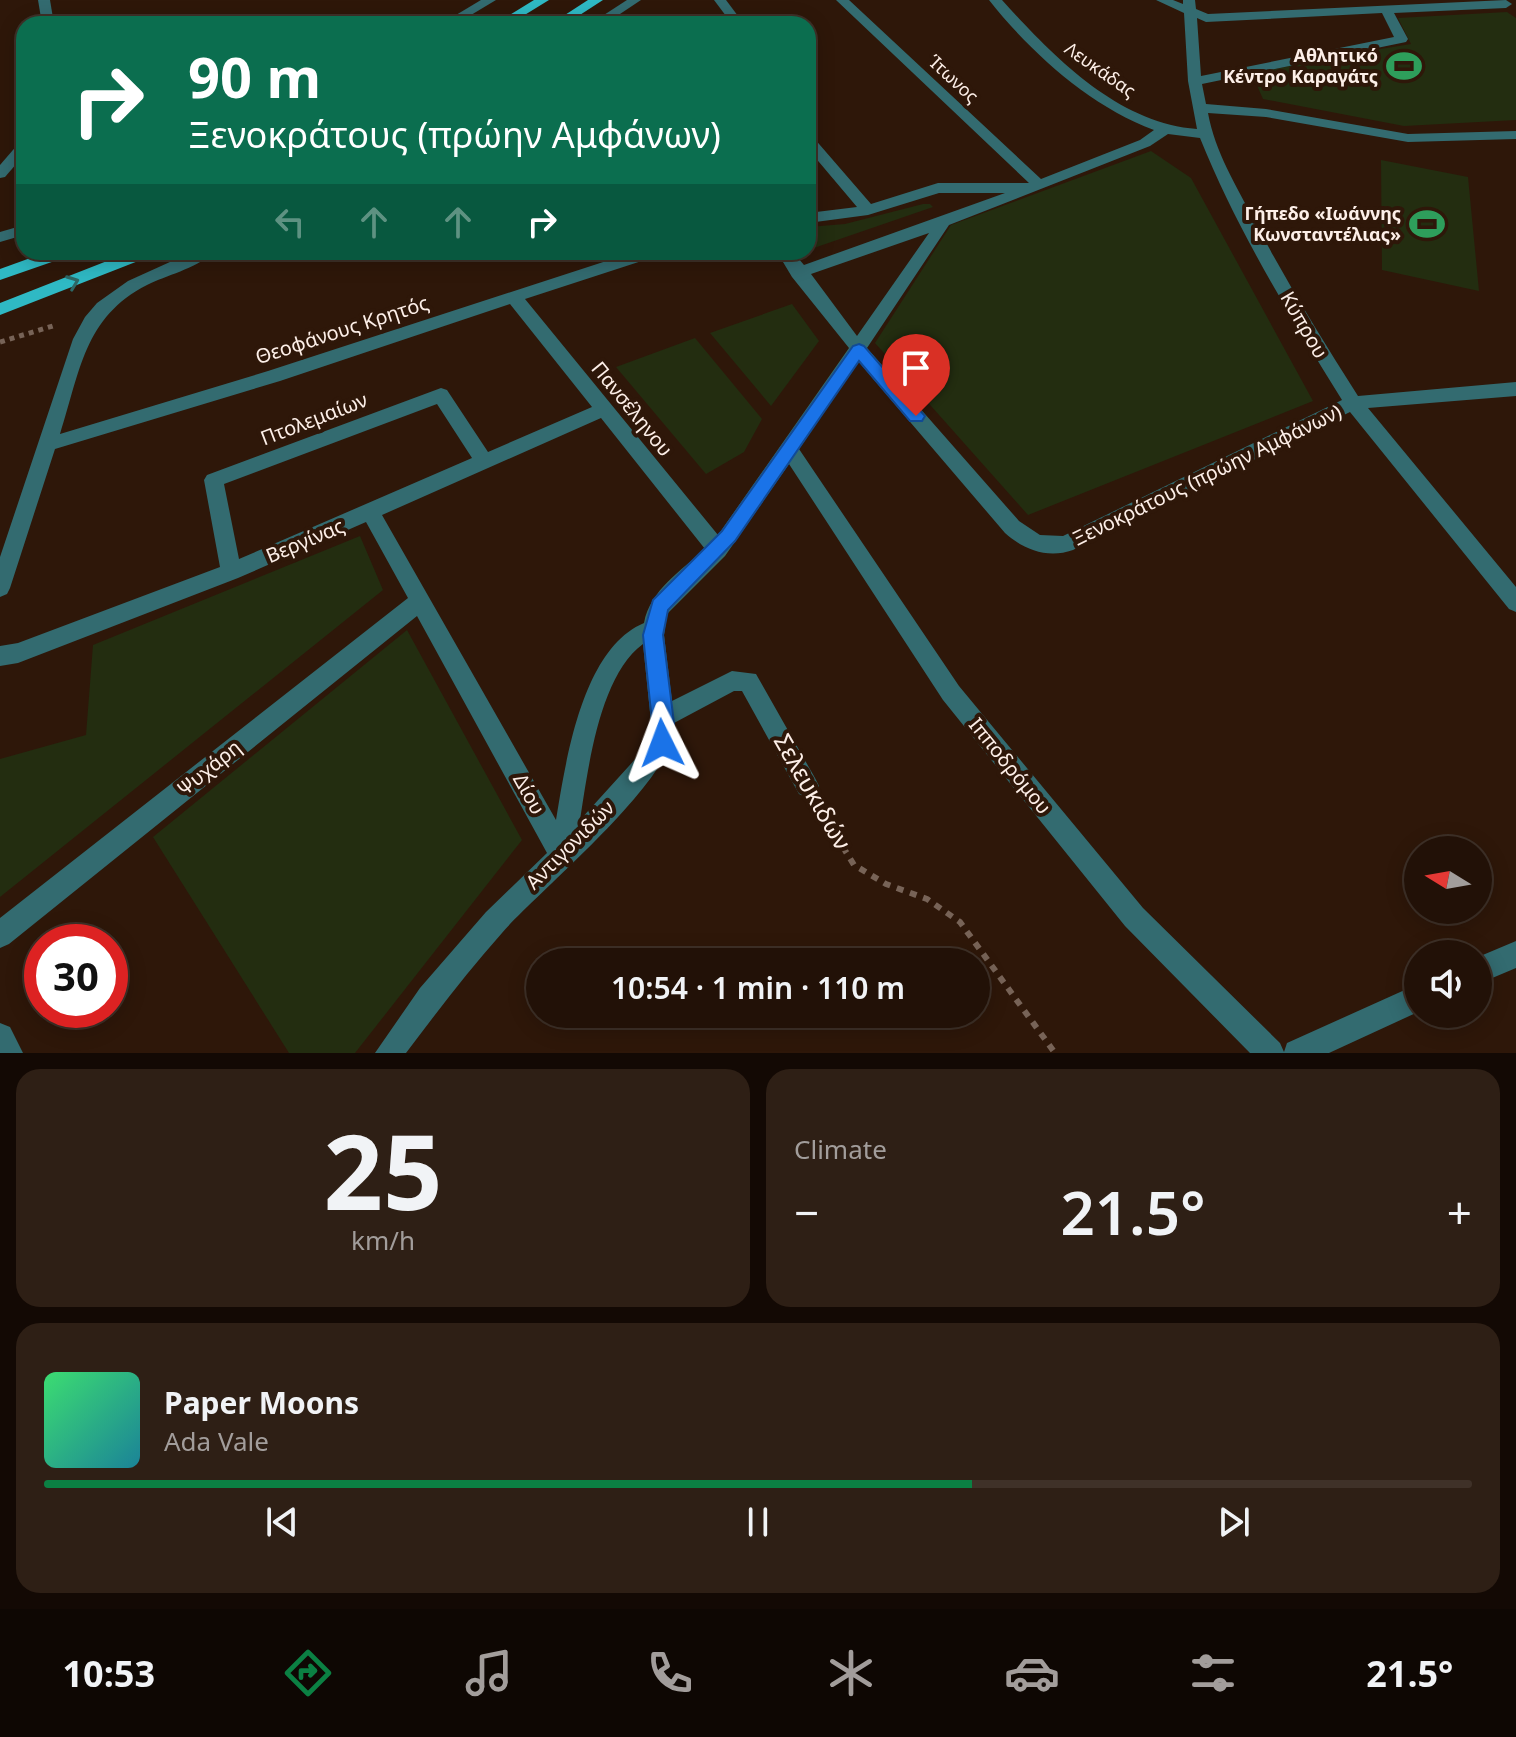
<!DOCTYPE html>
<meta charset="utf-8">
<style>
body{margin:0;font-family:"Noto Sans",sans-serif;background:#2e1f15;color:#f1f3f6;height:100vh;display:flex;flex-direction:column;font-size:30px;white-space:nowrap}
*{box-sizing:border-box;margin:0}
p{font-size:26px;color:#a29d9b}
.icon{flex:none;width:44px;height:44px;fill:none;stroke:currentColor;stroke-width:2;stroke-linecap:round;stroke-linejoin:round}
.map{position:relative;height:1053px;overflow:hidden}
.drawer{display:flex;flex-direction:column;gap:16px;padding:16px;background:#130904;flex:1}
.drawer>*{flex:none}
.hud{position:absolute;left:16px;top:16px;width:800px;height:244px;border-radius:24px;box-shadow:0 4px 20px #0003,0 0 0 2px #3f3128;background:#0b6e4f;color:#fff;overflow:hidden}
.needle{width:52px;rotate:281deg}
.fabs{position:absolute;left:1404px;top:836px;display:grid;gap:16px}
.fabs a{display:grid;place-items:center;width:88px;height:88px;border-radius:50%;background:#221107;box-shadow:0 4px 20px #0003,0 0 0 2px #3f3128;font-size:40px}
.speed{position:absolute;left:24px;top:924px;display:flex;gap:16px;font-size:40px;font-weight:700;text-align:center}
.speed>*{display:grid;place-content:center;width:104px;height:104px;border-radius:50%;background:#221107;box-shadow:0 4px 20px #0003,0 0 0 2px #3f3128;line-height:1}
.speed .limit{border:12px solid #d22;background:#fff;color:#111}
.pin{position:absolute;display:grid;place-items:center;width:68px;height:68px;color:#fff;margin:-82px -34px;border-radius:50% 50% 50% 0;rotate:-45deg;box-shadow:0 0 8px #0007}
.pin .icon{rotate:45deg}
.me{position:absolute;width:88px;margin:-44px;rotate:357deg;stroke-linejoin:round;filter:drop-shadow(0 0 6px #0008)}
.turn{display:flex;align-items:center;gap:28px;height:168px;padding:0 40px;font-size:36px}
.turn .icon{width:104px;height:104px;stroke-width:2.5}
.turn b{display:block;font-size:56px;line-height:68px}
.lanes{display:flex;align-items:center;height:76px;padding:0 40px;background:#0003;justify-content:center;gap:40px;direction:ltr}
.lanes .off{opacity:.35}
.big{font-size:60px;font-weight:600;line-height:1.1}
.drawer .card{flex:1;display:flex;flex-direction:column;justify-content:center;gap:12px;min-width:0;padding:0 28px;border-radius:24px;background:#2e1f15}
.drawer .dial{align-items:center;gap:0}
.dial b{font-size:104px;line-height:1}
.song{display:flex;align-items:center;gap:24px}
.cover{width:96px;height:96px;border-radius:12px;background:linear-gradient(135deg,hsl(140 70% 55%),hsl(190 70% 35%))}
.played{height:8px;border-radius:4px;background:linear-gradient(90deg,#0b8043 65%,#3f3128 65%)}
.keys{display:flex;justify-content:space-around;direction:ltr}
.heat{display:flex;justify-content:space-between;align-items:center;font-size:44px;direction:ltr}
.drawer .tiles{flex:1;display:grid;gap:16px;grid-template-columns:1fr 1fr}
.card:last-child{grid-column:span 2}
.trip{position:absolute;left:526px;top:948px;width:464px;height:80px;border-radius:40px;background:#221107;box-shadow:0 4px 20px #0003,0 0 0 2px #3f3128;font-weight:600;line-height:80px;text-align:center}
.tab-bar{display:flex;height:128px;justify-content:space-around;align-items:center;background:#0e0703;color:#a29d9b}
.tab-bar .icon{width:56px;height:56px}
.tab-bar .current{color:#0b8043}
.tab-bar b{font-size:36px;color:#f1f3f6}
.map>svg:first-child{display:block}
.green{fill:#232d10}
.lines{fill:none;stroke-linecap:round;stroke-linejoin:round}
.path-far1{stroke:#776357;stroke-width:5;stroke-dasharray:5 5;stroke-linecap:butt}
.path{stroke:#776357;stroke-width:6;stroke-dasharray:7 7;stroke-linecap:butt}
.minor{fill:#336b70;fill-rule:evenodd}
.major{fill:#2fb9c4;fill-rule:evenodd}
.oneway{stroke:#2e6866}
.route{fill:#1a73e8;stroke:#114b97;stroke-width:2}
.labels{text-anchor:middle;stroke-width:8;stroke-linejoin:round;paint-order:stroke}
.far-poi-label{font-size:18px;font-weight:bold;fill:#fdefe8;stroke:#2e1709;text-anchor:end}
.far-street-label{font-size:18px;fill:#fdefe8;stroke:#2e1709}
.street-label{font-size:20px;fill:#fdefe8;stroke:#2e1709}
.near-street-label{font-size:24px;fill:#fdefe8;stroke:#2e1709}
</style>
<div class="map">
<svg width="1516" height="1053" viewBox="0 0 1516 1053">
<rect width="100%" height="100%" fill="#2e1709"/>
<g class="green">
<path d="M1507,12L1516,18V120L1404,126L1263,99L1252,74L1332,57L1411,44L1398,18Z"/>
<path d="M1151,151L1191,178L1313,401L1028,515L875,343L951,225Z"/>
<path d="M1381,160L1468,177L1479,291L1382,270Z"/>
<path d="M923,204H930L933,207L808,250V227L845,224Z"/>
<path d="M792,304L819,341L771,406L710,333Z"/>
<path d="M695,338L762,419L744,452L706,474L616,367Z"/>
<path d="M360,536L383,590L0,897V759L86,735L93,645Z"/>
<path d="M407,630L522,840L355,1053H289L153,837Z"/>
</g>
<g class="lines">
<path class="path-far1" d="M0,342L56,325"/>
<path class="path" d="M821,811L854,865L886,884L927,899L960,922L1055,1053"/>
<g class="minor">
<path d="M38,0H50L54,24H42Z"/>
<path d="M481,0H496L456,24H441Z"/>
<path d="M627,0H641L605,24H590Z"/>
<path d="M714,0H726L744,24H732Z"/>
<path d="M836,0H849L1041,179L1140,140L1154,130C1090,106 1031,53 989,0H1002C1053,56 1117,123 1197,129L1188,81L1184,13L1156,0H1173L1183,4V0H1195L1196,9L1208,14L1506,0L1512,4L1506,8L1394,13L1408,39L1406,42L1202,84L1206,104L1266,109L1408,134L1516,131V139L1408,142L1266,117L1208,113C1215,152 1236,185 1254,220C1286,281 1321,338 1358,396L1516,382V396L1368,408L1516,587V612L1509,609L1350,412L1073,550C1048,559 1024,550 1005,533L858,361L799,449L959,686L1143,908L1280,1043L1284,1052L1287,1043L1418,984V1012L1329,1053H1250L1125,926L943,700L789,464L725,556L667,614L664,635L672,701L732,671L756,674L815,778L819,786L815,794L807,798L799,794L742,691H734L674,723C681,775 538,891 502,933C468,971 437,1012 406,1053H375L420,988L486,912L547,853L417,616L9,944L0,948V918L408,598L366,522L238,578L18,663L0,666V646L18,643L220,567L204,480L207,475L441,388L447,390L488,452L592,407L510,304L280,381L55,449L10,588L7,594L0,597V557L73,339L85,317L97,303L128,281L192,252H213C198,268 167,275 147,285C84,317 80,372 60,434L268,371L634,252H659L657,256L525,299L718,535L849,348L792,277L777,252H793L804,265L1005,193H939L868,215L808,223V213L857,207L808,149V136L813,137L871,204L938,183H1029ZM1382,13L1394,37L1201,76L1197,18L1206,22ZM1168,134L1200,138C1237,230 1290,316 1342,400L1063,536L1040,535L1019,521L867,348L949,225L1150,146ZM929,233L857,336L811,274ZM437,404L472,458L239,559L224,484ZM601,418L705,549C682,570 650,590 644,623C582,649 566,760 556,820L382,515ZM643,644L652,732L648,745L580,820C588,770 599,676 643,644Z"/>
<path d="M24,142V155L5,177L0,178V165L19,143Z"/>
<path d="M24,225V235L0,242V232Z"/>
<path d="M1516,941V968L1478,984V957Z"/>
<path d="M0,1023L10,1027L23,1053H0Z"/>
</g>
<g class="major">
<path d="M534,0H549L510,24H495Z"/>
<path d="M588,0H603L566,24H551Z"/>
<path d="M47,252H71L69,256L0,280V269Z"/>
<path d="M130,252H153L151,256L0,315V303Z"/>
</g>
</g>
<defs><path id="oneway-chevron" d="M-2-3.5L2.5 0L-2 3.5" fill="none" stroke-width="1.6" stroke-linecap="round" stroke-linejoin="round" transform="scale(2)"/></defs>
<use class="oneway" href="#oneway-chevron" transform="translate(73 282) rotate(-21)"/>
<path class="route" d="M859,344L864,346L925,416L922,421H910L859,361L735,541L668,610L663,635L674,723L670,750L662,753L655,750L643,635L653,600L722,531L853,346Z"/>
<defs>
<g id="stadium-bare" transform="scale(2.76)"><path d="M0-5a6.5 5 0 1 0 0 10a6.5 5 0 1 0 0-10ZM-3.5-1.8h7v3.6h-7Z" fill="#2e9e5b" stroke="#2e1709" stroke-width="2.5" paint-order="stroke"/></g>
</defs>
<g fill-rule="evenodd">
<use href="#stadium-bare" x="1404" y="66"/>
<use href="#stadium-bare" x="1427" y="224"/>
</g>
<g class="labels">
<g class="far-poi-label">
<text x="1378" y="62">Αθλητικό<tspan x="1378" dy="21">Κέντρο Καραγάτς</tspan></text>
<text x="1401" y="220">Γήπεδο «Ιωάννης<tspan x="1401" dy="21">Κωνσταντέλιας»</tspan></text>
</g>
<g class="far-street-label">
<text transform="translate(1100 70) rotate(35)" y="6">Λευκάδας</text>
<text transform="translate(953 79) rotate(43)" y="6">Ίτωνος</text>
</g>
<g class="street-label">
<text transform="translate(1304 325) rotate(60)" y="7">Κύπρου</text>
<text transform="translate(342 330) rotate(-18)" y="7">Θεοφάνους Κρητός</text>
<text transform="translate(632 409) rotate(51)" y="7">Πανσέληνου</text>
<text transform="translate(314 419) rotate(-21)" y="7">Πτολεμαίων</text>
<text transform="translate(1207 475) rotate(-26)" y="7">Ξενοκράτους (πρώην Αμφάνων)</text>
<text transform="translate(305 541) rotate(-23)" y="7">Βεργίνας</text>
<text transform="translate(1010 766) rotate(51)" y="7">Ιπποδρόμου</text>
<text transform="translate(209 768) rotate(-39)" y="7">Ψυχάρη</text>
<text transform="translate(529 794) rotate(61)" y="7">Δίου</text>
<text transform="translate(570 845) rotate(-45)" y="7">Αντιγονιδών</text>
</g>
<g class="near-street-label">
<text transform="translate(812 792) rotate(60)" y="8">Σελευκιδών</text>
</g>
</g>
</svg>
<div class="fabs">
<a><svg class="needle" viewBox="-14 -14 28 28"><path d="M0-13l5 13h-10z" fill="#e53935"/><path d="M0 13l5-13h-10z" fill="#a29d9b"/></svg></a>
<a><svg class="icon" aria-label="sound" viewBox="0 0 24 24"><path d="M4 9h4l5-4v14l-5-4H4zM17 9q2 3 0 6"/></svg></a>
</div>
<div class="speed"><div class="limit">30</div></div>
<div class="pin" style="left:916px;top:416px;background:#d93025"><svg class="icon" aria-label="arrive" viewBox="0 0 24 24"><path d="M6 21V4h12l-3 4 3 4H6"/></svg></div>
<svg class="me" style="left:662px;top:743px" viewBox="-20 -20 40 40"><path d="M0-17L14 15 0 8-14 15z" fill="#1a73e8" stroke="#fff" stroke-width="4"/></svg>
<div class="trip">10:54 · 1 min · 110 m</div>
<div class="hud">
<div class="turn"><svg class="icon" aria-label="right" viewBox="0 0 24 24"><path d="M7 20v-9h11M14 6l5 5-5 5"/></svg><div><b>90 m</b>Ξενοκράτους (πρώην Αμφάνων)</div></div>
<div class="lanes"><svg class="icon off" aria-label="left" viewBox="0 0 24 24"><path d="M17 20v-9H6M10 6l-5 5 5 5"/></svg><svg class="icon off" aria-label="ahead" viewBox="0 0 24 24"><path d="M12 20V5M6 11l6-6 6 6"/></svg><svg class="icon off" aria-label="ahead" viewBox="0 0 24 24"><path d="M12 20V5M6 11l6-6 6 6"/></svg><svg class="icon" aria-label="right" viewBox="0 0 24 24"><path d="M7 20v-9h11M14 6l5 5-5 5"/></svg></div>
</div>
</div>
<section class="drawer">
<div class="tiles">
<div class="card dial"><b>25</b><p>km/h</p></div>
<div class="card"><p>Climate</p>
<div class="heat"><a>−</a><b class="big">21.5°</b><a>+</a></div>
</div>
<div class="card">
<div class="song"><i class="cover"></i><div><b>Paper Moons</b><p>Ada Vale</p></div></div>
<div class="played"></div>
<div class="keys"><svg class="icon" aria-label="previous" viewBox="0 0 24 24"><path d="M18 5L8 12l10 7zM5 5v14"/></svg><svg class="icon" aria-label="pause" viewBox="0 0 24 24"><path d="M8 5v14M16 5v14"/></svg><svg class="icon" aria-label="next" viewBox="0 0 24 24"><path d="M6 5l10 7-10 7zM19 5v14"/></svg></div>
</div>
</div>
</section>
<nav class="tab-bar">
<b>10:53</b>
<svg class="icon current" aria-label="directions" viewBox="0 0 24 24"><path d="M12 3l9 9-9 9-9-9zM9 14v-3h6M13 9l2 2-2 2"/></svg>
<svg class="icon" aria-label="music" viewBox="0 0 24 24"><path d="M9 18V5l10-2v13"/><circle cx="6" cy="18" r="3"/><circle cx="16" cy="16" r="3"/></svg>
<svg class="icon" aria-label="phone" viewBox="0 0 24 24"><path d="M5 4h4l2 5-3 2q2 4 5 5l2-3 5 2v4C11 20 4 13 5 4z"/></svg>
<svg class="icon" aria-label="climate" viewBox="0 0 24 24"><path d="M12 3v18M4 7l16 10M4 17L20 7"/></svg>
<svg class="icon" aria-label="car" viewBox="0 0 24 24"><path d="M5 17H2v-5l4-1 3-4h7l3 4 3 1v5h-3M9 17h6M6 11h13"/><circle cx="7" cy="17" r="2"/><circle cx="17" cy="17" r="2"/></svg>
<svg class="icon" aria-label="filters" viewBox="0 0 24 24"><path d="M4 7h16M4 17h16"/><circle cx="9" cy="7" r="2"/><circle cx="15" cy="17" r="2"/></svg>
<b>21.5°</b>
</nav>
